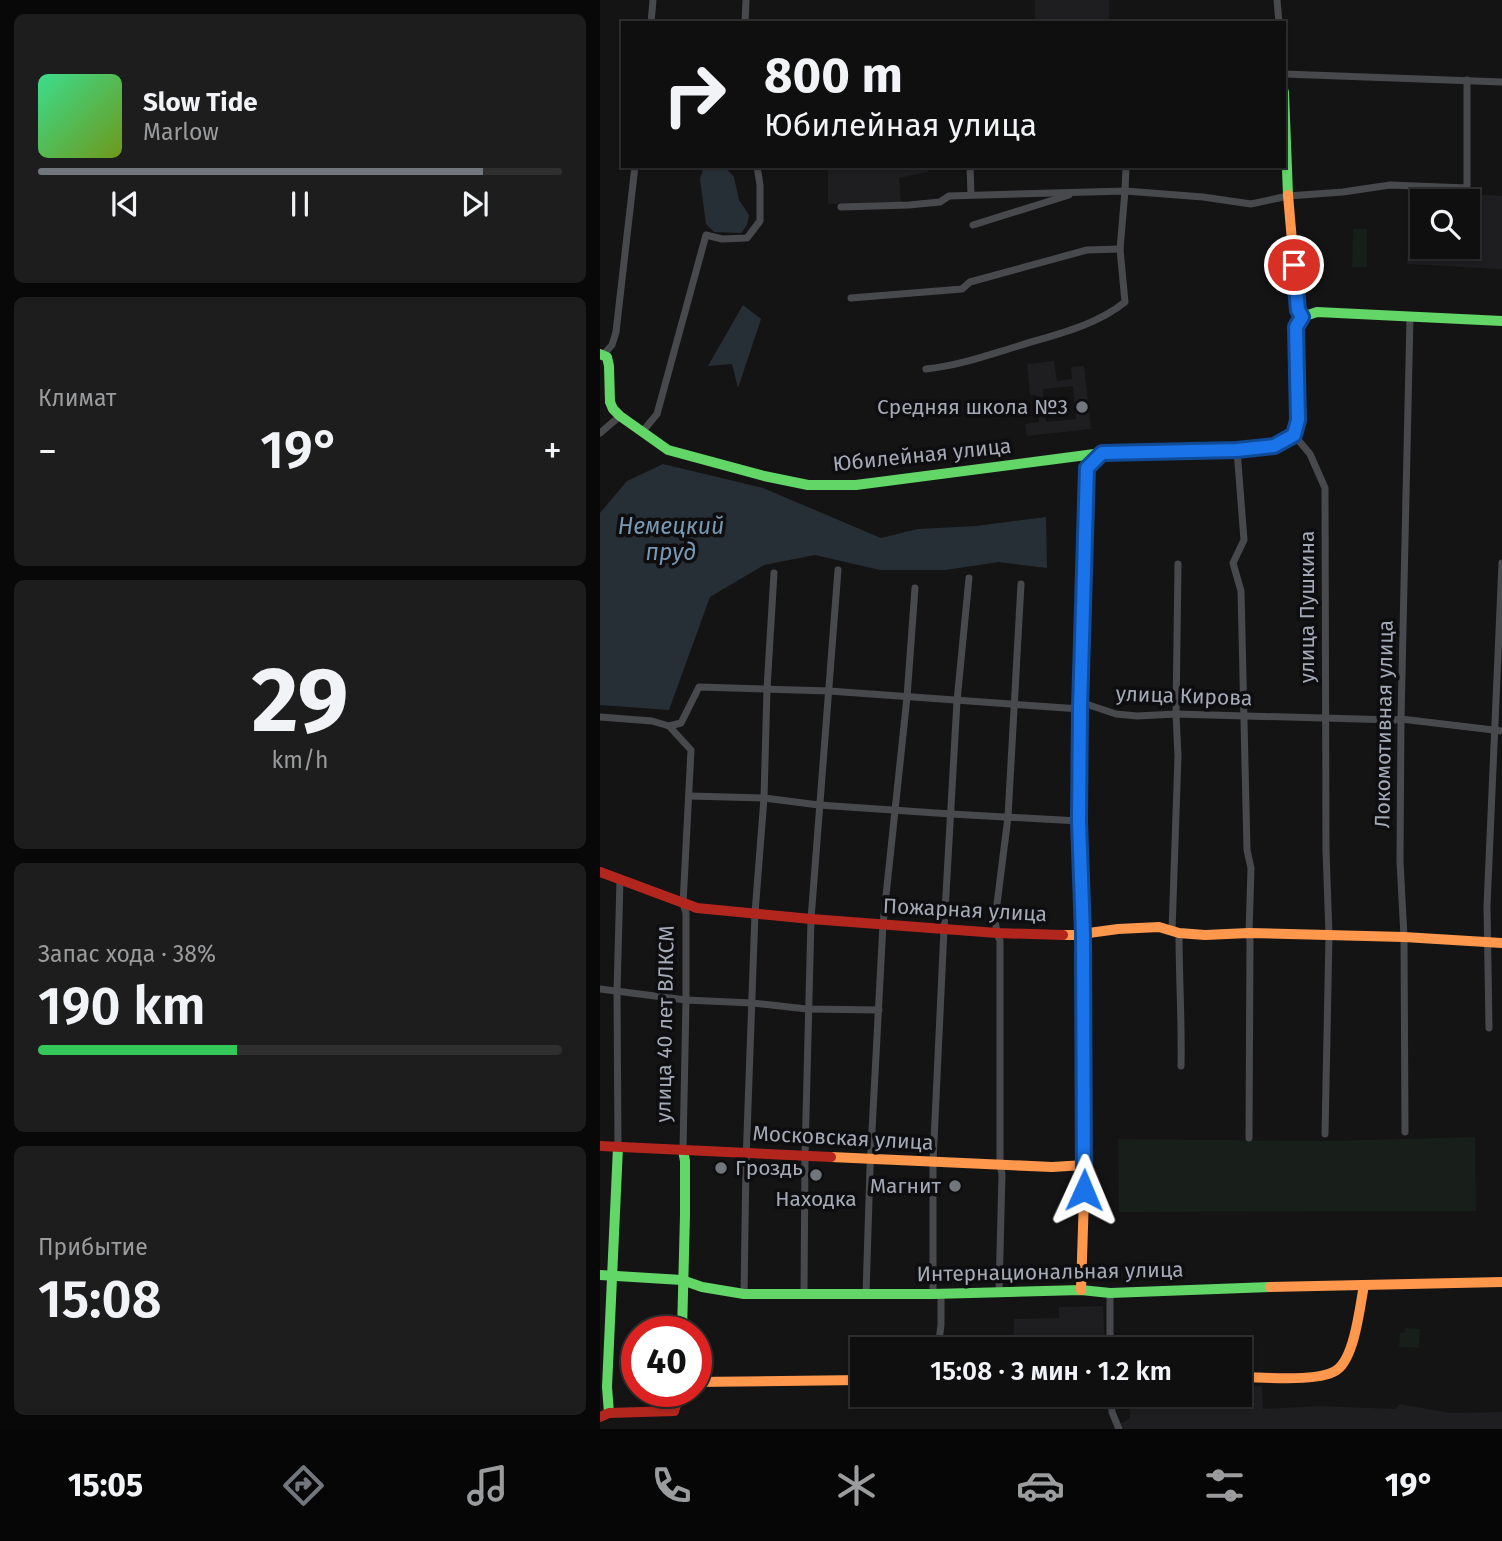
<!DOCTYPE html>
<html lang="ru">
<meta charset="utf-8">
<style>
body{margin:0;font-family:"Fira Sans",sans-serif;background:#1d1d1d;color:#f1f3f6;height:100vh;display:flex;flex-direction:column;font-size:26px;white-space:nowrap}
*{box-sizing:border-box;margin:0}
p{font-size:23px;color:#9b9c9e}
.icon{flex:none;width:38px;height:38px;fill:none;stroke:currentColor;stroke-width:2;stroke-linecap:round;stroke-linejoin:round}
.map{position:relative;flex:1;overflow:hidden}
.sheet{display:flex;flex-direction:column;gap:14px;padding:14px;background:#080808;width:600px}
.sheet>*{flex:none}
.hud{position:absolute;left:21px;top:21px;width:665px;height:147px;border-radius:0px;box-shadow:0 2px 5px #0004,0 0 0 2px #2f2f2f;background:#0f0f0f;color:#f1f3f6;overflow:hidden}
.buttons{position:absolute;left:810px;top:189px;display:grid;gap:14px}
.buttons a{display:grid;place-items:center;width:70px;height:70px;border-radius:0px;background:#0f0f0f;box-shadow:0 2px 5px #0004,0 0 0 2px #2f2f2f;font-size:35px}
.speed{position:absolute;left:21px;top:1316px;display:flex;gap:14px;font-size:35px;font-weight:700;text-align:center}
.speed>*{display:grid;place-content:center;width:91px;height:91px;border-radius:50%;background:#0f0f0f;box-shadow:0 2px 5px #0004,0 0 0 2px #2f2f2f;line-height:1}
.speed .limit{border:10px solid #d22;background:#fff;color:#111}
.pin{position:absolute;display:grid;place-items:center;width:60px;height:60px;color:#fff;margin:-30px;border:4px solid #fff;border-radius:50%;box-shadow:0 2px 7px #0007}
.me{position:absolute;width:77px;margin:-38px;rotate:1deg;stroke-linejoin:round;filter:drop-shadow(0 0 5px #0008)}
.turn{display:flex;align-items:center;gap:24px;height:147px;padding:0 28px;font-size:32px}
.turn .icon{width:91px;height:91px;stroke-width:2.5}
.turn b{display:block;font-size:49px;line-height:60px}
.big{font-size:52px;font-weight:600;line-height:1.1}
.sheet .widget{flex:1;display:flex;flex-direction:column;justify-content:center;gap:10px;min-width:0;padding:0 24px;border-radius:10px;background:#1d1d1d}
.sheet .dial{align-items:center;gap:0}
.dial b{font-size:91px;line-height:1}
.song{display:flex;align-items:center;gap:21px}
.cover{width:84px;height:84px;border-radius:10px;background:linear-gradient(135deg,hsl(150 70% 55%),hsl(80 70% 35%))}
.played{height:7px;border-radius:4px;background:linear-gradient(90deg,#72767d 85%,#2f2f2f 85%)}
.keys{display:flex;justify-content:space-around;direction:ltr}
.heat{display:flex;justify-content:space-between;align-items:center;font-size:38px;direction:ltr}
.charge{height:10px;border-radius:5px;background:linear-gradient(90deg,#34c759 38%,#2f2f2f 0)}
.trip{position:absolute;left:250px;top:1337px;width:402px;height:70px;border-radius:0px;background:#0f0f0f;box-shadow:0 2px 5px #0004,0 0 0 2px #2f2f2f;font-weight:600;line-height:70px;text-align:center}
.tabs{display:flex;height:112px;justify-content:space-around;align-items:center;background:#060606;color:#9b9c9e}
.tabs .icon{width:49px;height:49px}
.tabs .current{color:#72767d}
.tabs b{font-size:32px;color:#f1f3f6}
main{display:flex;flex:1;min-height:0}
.map>svg:first-child{display:block}
.built{fill:#1e1e21;fill-rule:evenodd}
.green{fill:#181e19}
.water{fill:#272f36}
.lines{fill:none;stroke-linecap:round;stroke-linejoin:round}
.street{stroke:#48494d;stroke-width:7}
.fast{stroke:#63d668;stroke-width:10}
.slow{stroke:#ff974d;stroke-width:10}
.jam{stroke:#b3261e;stroke-width:10}
.route-casing{stroke:#114b97;stroke-width:18}
.route{stroke:#1a73e8;stroke-width:12}
.poi-dot{fill:#72767d;stroke:#0e0e10;stroke-width:2.5}
.labels{text-anchor:middle;stroke-width:7;stroke-linejoin:round;paint-order:stroke}
.poi-label{font-size:21px;fill:#a4aab6;stroke:#0e0e10;text-anchor:end}
.street-label{font-size:21px;fill:#a4aab6;stroke:#0e0e10}
.water-label{font-size:23px;font-style:italic;fill:#7999b3;stroke:#0e0e10}
</style>
<main>
<section class="sheet">
<div class="widget">
<div class="song"><i class="cover"></i><div><b>Slow Tide</b><p>Marlow</p></div></div>
<div class="played"></div>
<div class="keys"><svg class="icon" aria-label="previous" viewBox="0 0 24 24"><path d="M18 5L8 12l10 7zM5 5v14"/></svg><svg class="icon" aria-label="pause" viewBox="0 0 24 24"><path d="M8 5v14M16 5v14"/></svg><svg class="icon" aria-label="next" viewBox="0 0 24 24"><path d="M6 5l10 7-10 7zM19 5v14"/></svg></div>
</div>
<div class="widget"><p>Климат</p>
<div class="heat"><a>−</a><b class="big">19°</b><a>+</a></div>
</div>
<div class="widget dial"><b>29</b><p>km/h</p></div>
<div class="widget"><p>Запас хода · 38%</p><b class="big">190 km</b><div class="charge"></div></div>
<div class="widget"><p>Прибытие</p><b class="big">15:08</b></div>
</section>
<div class="map">
<svg width="902" height="1429" viewBox="0 0 902 1429">
<rect width="100%" height="100%" fill="#141414"/>
<g class="built">
<rect x="435" y="0" width="74" height="23"/>
<path d="M228,166H326L328,172L299,178L301,202L228,204Z"/>
<path d="M812,190L902,196V269L807,264ZM822,201H868V247H822Z"/>
<path d="M454,361L457,381L472,379L471,367L484,366L491,429L427,436L425,424L439,422L436,395H430L427,364ZM473,386L476,419L446,422L443,389Z"/>
<path d="M503,1306L505,1349H393H400V1341L414,1340V1319L459,1318V1307Z"/>
<path d="M641,1386H662L663,1409L719,1406L795,1409L799,1404L851,1413L902,1412V1429H512L530,1418L529,1395H640Z"/>
</g>
<g class="green">
<path d="M753,229H767V267H752Z"/>
<path d="M875,1137L876,1211L519,1212L518,1139L727,1141Z"/>
<path d="M805,1328L820,1329L819,1348L799,1347L800,1333L805,1332Z"/>
</g>
<g class="water">
<path d="M104,166H124L134,177L139,200L149,215L147,225L141,233L114,232L106,224L100,179Z"/>
<path d="M143,305L161,319L138,388L132,364L108,366Z"/>
<path d="M63,464L163,488L281,538L318,529L376,526L446,517L447,568L398,562L346,570H280L215,555L164,565L110,597L69,710L0,705V513L27,481Z"/>
</g>
<g class="lines">
<g class="street">
<path d="M677,0L679,23"/>
<path d="M51,23L53,0"/>
<path d="M145,23L146,0"/>
<path d="M684,74L902,82"/>
<path d="M370,166L371,195"/>
<path d="M241,207L309,205L340,202L349,196L525,191L603,197L651,204L688,196L743,192L790,185L867,188V80"/>
<path d="M373,225L469,195"/>
<path d="M251,298L362,289L370,282L487,250L520,249"/>
<path d="M3,355L12,345L16,332L35,166"/>
<path d="M326,369C357,366 385,356 415,347C453,335 494,327 525,302L520,249L525,191L526,166"/>
<path d="M43,431L57,414L106,235L122,239L147,238L160,221V185L157,166"/>
<path d="M0,433L20,416"/>
<path d="M694,435L710,454L725,488L726,850L729,935L725,1134"/>
<path d="M637,450L644,540L633,563L641,591L647,850L651,868L649,933L650,941L649,1138"/>
<path d="M0,717L52,721L69,726L81,723L99,687L229,691L480,709L486,704L516,714L537,716L576,714L794,720L801,719L902,731"/>
<path d="M69,726L91,750L83,904L86,913V1000L83,1150"/>
<path d="M89,796L164,798L219,805L351,814L479,821"/>
<path d="M572,931L578,756L576,714L578,564"/>
<path d="M579,933C579,978 582,1022 581,1066"/>
<path d="M0,989L86,1000L152,1003L207,1009L279,1010"/>
<path d="M889,1028L887,906L902,563"/>
<path d="M805,1132L804,937L800,861L801,719L810,317"/>
<path d="M18,1147L17,991L20,880"/>
<path d="M399,1292L402,1174L400,1165V941L397,933L395,920L408,817L421,584"/>
<path d="M510,1293V1349"/>
<path d="M144,1294L146,1162L155,913L164,798L167,689L174,573"/>
<path d="M204,1294L205,1155L211,919L238,570"/>
<path d="M266,1294L270,1168L283,924L307,697L315,588"/>
<path d="M333,1294V1162L344,929L357,701L369,578"/>
<path d="M338,1349L341,1325V1294"/>
<path d="M511,1395L512,1412L519,1429"/>
</g>
<g class="fast">
<path d="M684,92L688,195"/>
<path d="M702,317L717,312L902,321"/>
<path d="M0,354L7,357L9,366L10,402L13,409L20,416L68,450L164,476L208,485H256L502,453L558,452"/>
<path d="M483,984L479,821L480,709L487,468L502,454"/>
<path d="M0,1275L82,1280L102,1287L144,1294H333L481,1290L510,1293L670,1287"/>
<path d="M82,1332L85,1215V1161L83,1150"/>
<path d="M9,1413L7,1387L18,1147"/>
</g>
<g class="slow">
<path d="M558,452L637,450L674,446L694,435L698,420L696,327L702,317L698,310L688,195"/>
<path d="M463,935H474L518,929L559,927L579,933L605,935L649,933L804,937L902,943"/>
<path d="M231,1157L452,1167L485,1165"/>
<path d="M670,1287L902,1282"/>
<path d="M481,1290L485,1165L483,984"/>
<path d="M640,1377C662,1377 722,1383 738,1369C755,1355 760,1306 764,1285"/>
<path d="M96,1382L262,1380"/>
</g>
<g class="jam">
<path d="M0,872L97,908L211,919L397,933L463,935"/>
<path d="M0,1146L231,1157"/>
<path d="M0,1417L9,1413L74,1411L81,1391"/>
</g>
</g>
<g class="lines">
<g class="route-casing">
<path id="route" d="M484,1190L483,934L479,821L480,709L487,468L502,453L637,450L674,446L694,435L698,420L696,327L702,317L698,310L694,265"/>
</g>
<use href="#route" class="route"/>
</g>
<g class="poi-dot">
<circle cx="482" cy="407" r="7"/>
<circle cx="121" cy="1168" r="7"/>
<circle cx="216" cy="1175" r="7"/>
<circle cx="355" cy="1186" r="7"/>
</g>
<g class="labels">
<g class="poi-label">
<text x="468" y="414">Средняя школа №3</text>
<text x="135" y="1175" text-anchor="start">Гроздь</text>
<text x="341" y="1193">Магнит</text>
<text x="216" y="1206" text-anchor="middle">Находка</text>
</g>
<g class="street-label">
<text transform="translate(322 455) rotate(-6)" y="7">Юбилейная улица</text>
<text transform="translate(707 607) rotate(-90)" y="7">улица Пушкина</text>
<text transform="translate(584 696) rotate(2)" y="7">улица Кирова</text>
<text transform="translate(784 724) rotate(-89)" y="7">Локомотивная улица</text>
<text transform="translate(365 910) rotate(3)" y="7">Пожарная улица</text>
<text transform="translate(65 1024) rotate(-89)" y="7">улица 40 лет ВЛКСМ</text>
<text transform="translate(243 1138) rotate(3)" y="7">Московская улица</text>
<text transform="translate(450 1272) rotate(-1)" y="7">Интернациональная улица</text>
</g>
<g class="water-label">
<text x="71" y="534">Немецкий<tspan x="71" dy="26">пруд</tspan></text>
</g>
</g>
</svg>
<div class="buttons">
<a><svg class="icon" aria-label="search" viewBox="0 0 24 24"><circle cx="10" cy="10" r="6"/><path d="M15 15l6 6"/></svg></a>
</div>
<div class="speed"><div class="limit">40</div></div>
<div class="pin" style="left:694px;top:265px;background:#d93025"><svg class="icon" aria-label="arrive" viewBox="0 0 24 24"><path d="M6 21V4h12l-3 4 3 4H6"/></svg></div>
<svg class="me" style="left:484px;top:1190px" viewBox="-20 -20 40 40"><path d="M0-17L14 15 0 8-14 15z" fill="#1a73e8" stroke="#fff" stroke-width="4"/></svg>
<div class="trip">15:08 · 3 мин · 1.2 km</div>
<div class="hud">
<div class="turn"><svg class="icon" aria-label="right" viewBox="0 0 24 24"><path d="M7 20v-9h11M14 6l5 5-5 5"/></svg><div><b>800 m</b>Юбилейная улица</div></div>
</div>
</div>
</main>
<nav class="tabs">
<b>15:05</b>
<svg class="icon current" aria-label="directions" viewBox="0 0 24 24"><path d="M12 3l9 9-9 9-9-9zM9 14v-3h6M13 9l2 2-2 2"/></svg>
<svg class="icon" aria-label="music" viewBox="0 0 24 24"><path d="M9 18V5l10-2v13"/><circle cx="6" cy="18" r="3"/><circle cx="16" cy="16" r="3"/></svg>
<svg class="icon" aria-label="phone" viewBox="0 0 24 24"><path d="M5 4h4l2 5-3 2q2 4 5 5l2-3 5 2v4C11 20 4 13 5 4z"/></svg>
<svg class="icon" aria-label="climate" viewBox="0 0 24 24"><path d="M12 3v18M4 7l16 10M4 17L20 7"/></svg>
<svg class="icon" aria-label="car" viewBox="0 0 24 24"><path d="M5 17H2v-5l4-1 3-4h7l3 4 3 1v5h-3M9 17h6M6 11h13"/><circle cx="7" cy="17" r="2"/><circle cx="17" cy="17" r="2"/></svg>
<svg class="icon" aria-label="filters" viewBox="0 0 24 24"><path d="M4 7h16M4 17h16"/><circle cx="9" cy="7" r="2"/><circle cx="15" cy="17" r="2"/></svg>
<b>19°</b>
</nav>
